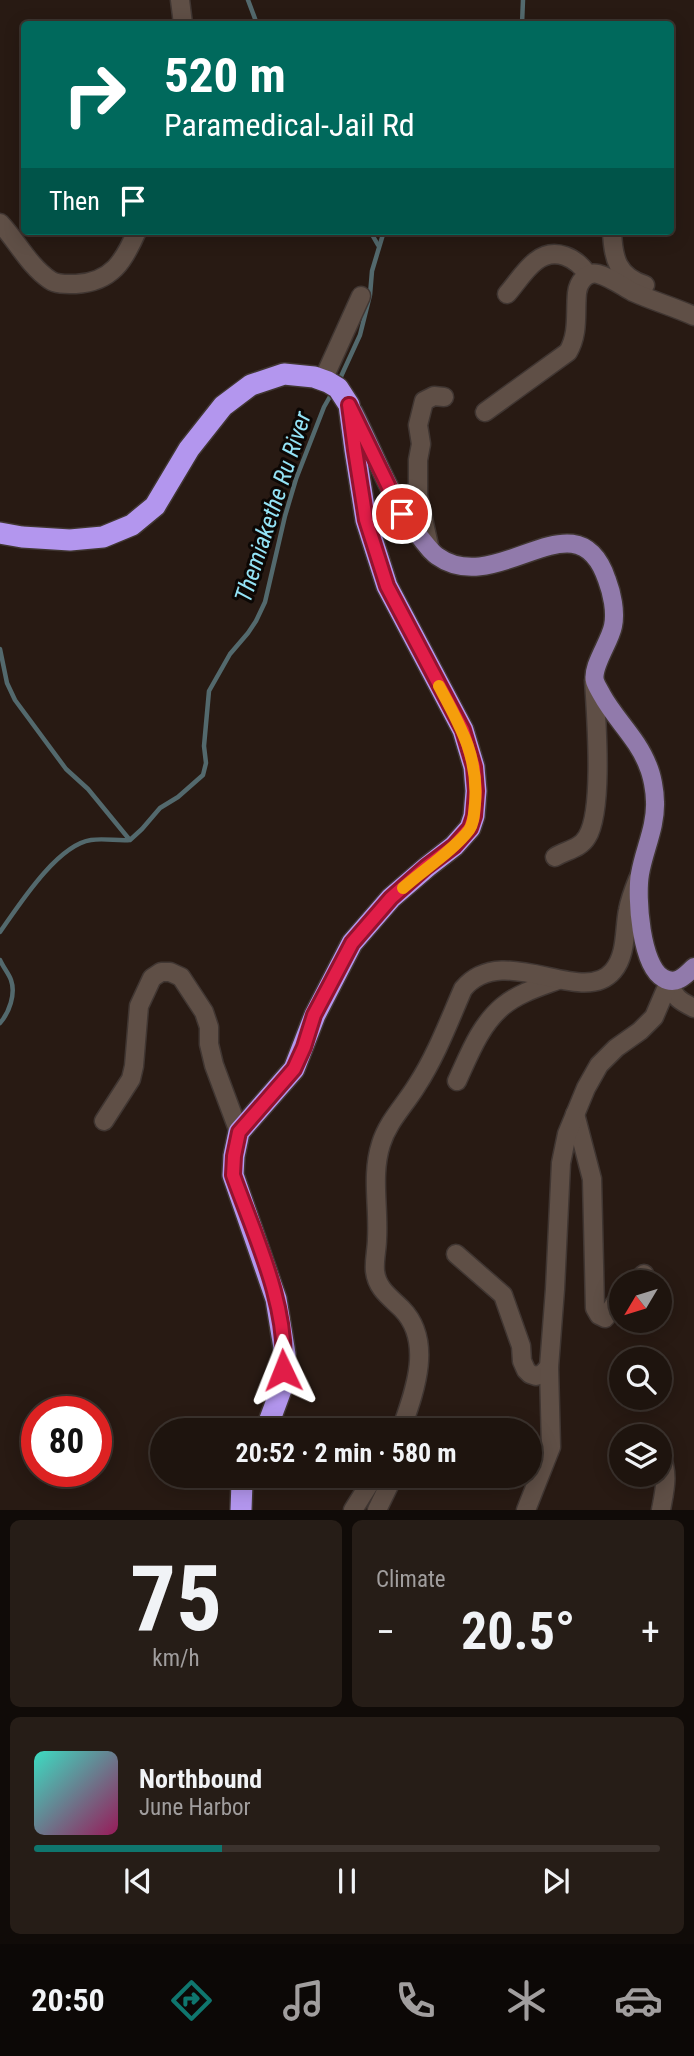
<!DOCTYPE html>
<meta charset="utf-8">
<style>
body{margin:0;font-family:"Roboto Condensed",sans-serif;background:#261d17;color:#f1f3f6;height:100vh;display:flex;flex-direction:column;font-size:26px;white-space:nowrap}
*{box-sizing:border-box;margin:0}
p{font-size:23px;color:#a19e9e}
.icon{flex:none;width:38px;height:38px;fill:none;stroke:currentColor;stroke-width:2;stroke-linecap:round;stroke-linejoin:round}
.map{position:relative;height:1510px;overflow:hidden}
.details{display:flex;flex-direction:column;gap:10px;padding:10px;background:#100b08;flex:1}
.details>*{flex:none}
.top-card{position:absolute;left:21px;top:21px;width:653px;height:214px;border-radius:7px;box-shadow:0 4px 18px #0003,0 0 0 2px #3c332e;background:#00695c;color:#fff;overflow:hidden}
.needle{width:46px;rotate:232deg}
.fabs{position:absolute;left:609px;top:1270px;display:grid;gap:14px}
.fabs a{display:grid;place-items:center;width:63px;height:63px;border-radius:50%;background:#1e140e;box-shadow:0 4px 18px #0003,0 0 0 2px #3c332e;font-size:35px}
.speed{position:absolute;left:21px;top:1396px;display:flex;gap:14px;font-size:35px;font-weight:700;text-align:center}
.speed>*{display:grid;place-content:center;width:91px;height:91px;border-radius:50%;background:#1e140e;box-shadow:0 4px 18px #0003,0 0 0 2px #3c332e;line-height:1}
.speed .limit{border:10px solid #d22;background:#fff;color:#111}
.pin{position:absolute;display:grid;place-items:center;width:60px;height:60px;color:#fff;margin:-30px;border:4px solid #fff;border-radius:50%;box-shadow:0 2px 7px #0007}
.me{position:absolute;width:77px;margin:-38px;rotate:358deg;stroke-linejoin:round;filter:drop-shadow(0 0 5px #0008)}
.turn{display:flex;align-items:center;gap:24px;height:147px;padding:0 28px;font-size:32px}
.turn .icon{width:91px;height:91px;stroke-width:2.5}
.turn b{display:block;font-size:49px;line-height:60px}
.then{display:flex;align-items:center;height:66px;padding:0 28px;background:#0003;gap:14px;font-size:26px}
.big{font-size:52px;font-weight:700;line-height:1.1}
.details .widget{flex:1;display:flex;flex-direction:column;justify-content:center;gap:10px;min-width:0;padding:0 24px;border-radius:10px;background:#261d17}
.details .dial{align-items:center;gap:0}
.dial b{font-size:91px;line-height:1}
.song{display:flex;align-items:center;gap:21px}
.cover{width:84px;height:84px;border-radius:10px;background:linear-gradient(135deg,hsl(170 70% 55%),hsl(330 70% 35%))}
.played{height:7px;border-radius:4px;background:linear-gradient(90deg,#0f766e 30%,#3c332e 30%)}
.keys{display:flex;justify-content:space-around;direction:ltr}
.heat{display:flex;justify-content:space-between;align-items:center;font-size:38px;direction:ltr}
.details .tiles{flex:1;display:grid;gap:10px;grid-template-columns:1fr 1fr}
.widget:last-child{grid-column:span 2}
.trip{position:absolute;left:150px;top:1418px;width:392px;height:70px;border-radius:35px;background:#1e140e;box-shadow:0 4px 18px #0003,0 0 0 2px #3c332e;font-weight:700;line-height:70px;text-align:center}
.dock{display:flex;height:112px;justify-content:space-around;align-items:center;background:#0c0806;color:#a19e9e}
.dock .icon{width:49px;height:49px}
.dock .current{color:#0f766e}
.dock b{font-size:32px;color:#f1f3f6}
.map>svg:first-child{display:block}
.lines{fill:none;stroke-linecap:round;stroke-linejoin:round}
.stream{stroke:#53696d;stroke-width:4.5}
.minor-casing{stroke:#403632;stroke-width:21}
.major-casing{stroke:#403632;stroke-width:21}
.highway-casing{stroke:#403632;stroke-width:24}
.minor{stroke:#5f4f46;stroke-width:18}
.major{stroke:#917aab;stroke-width:18}
.highway{stroke:#b396ee;stroke-width:21}
.route-casing{stroke:#92132f;stroke-width:18}
.route{stroke:#e11d48;stroke-width:12}
.slow{stroke:#f59e0b;stroke-width:12}
.labels{text-anchor:middle;stroke-width:6;stroke-linejoin:round;paint-order:stroke}
.water-label{font-size:24px;font-style:italic;fill:#94e3f6;stroke:#0c0704}
</style>
<div class="map">
<svg width="694" height="1510" viewBox="0 0 694 1510">
<rect width="100%" height="100%" fill="#281a13"/>
<g class="lines">
<g class="stream">
<path d="M248,0L257,24"/>
<path d="M522,24L523,0"/>
<path d="M370,231L378,245"/>
<path d="M338,383L360,335L370,295L372,271L384,231"/>
<path d="M0,649L7,683L15,700L66,769L88,789L129,839"/>
<path d="M0,932C19,905 57,845 91,840C104,838 117,841 130,840L142,829L160,808L178,797L203,775L206,763L204,746L209,691L230,654L248,633L256,621L265,602L285,516L296,479L324,407L332,393"/>
<path d="M0,960C3,967 9,974 11,980C16,994 9,1013 0,1023"/>
</g>
<g class="minor-casing">
<g id="minor">
<path d="M180,0L183,24"/>
<path d="M0,223C17,241 29,266 50,280C57,285 68,284 76,284C112,282 124,261 137,231"/>
<path d="M612,231C613,258 617,276 645,285"/>
<path d="M507,294C516,284 525,269 536,261C555,246 577,258 588,275"/>
<path d="M323,380L361,296"/>
<path d="M485,412L568,352C579,333 575,314 577,293C578,283 586,271 598,274C610,277 622,286 633,292C653,301 674,307 694,316"/>
<path d="M430,550L418,496V460L421,444L418,425L424,401L434,396L444,397"/>
<path d="M555,857C566,850 580,849 587,837C604,810 596,715 594,680"/>
<path d="M669,982C675,998 678,1000 694,1008"/>
<path d="M457,1081C469,1055 480,1025 503,1006C519,993 539,987 558,980"/>
<path d="M575,1114L592,1179L595,1308L599,1315L605,1318L621,1295"/>
<path d="M104,1121L131,1079L134,1066L139,1006L152,978L161,972H170L181,977L204,1012L209,1027V1044L214,1065L239,1132"/>
<path d="M456,1254L503,1295L521,1346L522,1361L526,1370L530,1374L536,1376L542,1374L549,1367"/>
<path d="M635,1283L644,1274"/>
<path d="M401,1430C414,1393 434,1342 402,1309C390,1297 377,1289 375,1271C374,1260 377,1249 377,1239C379,1207 371,1175 381,1144C388,1121 405,1105 417,1085C436,1056 449,1021 463,989C503,940 582,1008 613,971C627,955 624,929 628,910C630,899 634,889 638,879"/>
<path d="M660,1453C669,1474 665,1488 661,1510"/>
<path d="M353,1510L375,1475"/>
<path d="M377,1510L394,1475"/>
<path d="M526,1510L551,1447L549,1367L555,1289L561,1163L567,1134L586,1088L599,1065L616,1048L640,1031L654,1017L669,982"/>
</g>
</g>
<g class="major-casing">
<path id="major" d="M353,411C375,454 390,498 419,536C425,543 430,551 437,556C498,600 577,490 607,580C612,593 616,612 613,626C610,642 591,667 595,681C596,685 600,691 602,695C615,719 638,739 648,766C652,775 655,791 655,802C656,827 644,850 640,874C636,897 641,966 663,978C676,986 685,976 694,967"/>
</g>
<g class="highway-casing">
<g id="highway">
<path d="M0,533L22,537L70,540L103,537L132,525L155,506L189,449L223,406L251,385L284,374L314,377L328,382L338,388L349,405L355,450L366,520L387,586L463,730L474,767L476,791L474,816L470,828L454,846L427,867L391,898L352,943L315,1015L294,1069L239,1132L234,1156L233,1175L276,1299L285,1354L282,1387L266,1430"/>
<path d="M241,1510L242,1482L245,1475"/>
</g>
</g>
<use href="#minor" class="minor"/>
<use href="#major" class="major"/>
<use href="#highway" class="highway"/>
</g>
<g class="lines">
<g class="route-casing">
<path id="route" d="M283,1370C289,1307 254,1234 233,1175L234,1156L239,1132L294,1069L304,1047L314,1015L352,943L391,898L426,867L454,846L470,828L474,816L476,791L474,767L463,730L387,586L366,520L355,450L349,405L402,514"/>
</g>
<use href="#route" class="route"/>
<path class="slow" d="M403,888C423,870 454,850 469,830C474,823 474,813 475,804C479,757 460,725 439,686"/>
</g>
<g class="labels">
<g class="water-label">
<text transform="translate(273 507) rotate(-72)" y="8">Themiakethe Ru River</text>
</g>
</g>
</svg>
<div class="fabs">
<a><svg class="needle" viewBox="-14 -14 28 28"><path d="M0-13l5 13h-10z" fill="#e53935"/><path d="M0 13l5-13h-10z" fill="#a19e9e"/></svg></a>
<a><svg class="icon" aria-label="search" viewBox="0 0 24 24"><circle cx="10" cy="10" r="6"/><path d="M15 15l6 6"/></svg></a>
<a><svg class="icon" aria-label="layers" viewBox="0 0 24 24"><path d="M12 4l9 5-9 5-9-5zM3 14l9 5 9-5"/></svg></a>
</div>
<div class="speed"><div class="limit">80</div></div>
<div class="pin" style="left:402px;top:514px;background:#d93025"><svg class="icon" aria-label="arrive" viewBox="0 0 24 24"><path d="M6 21V4h12l-3 4 3 4H6"/></svg></div>
<svg class="me" style="left:283px;top:1370px" viewBox="-20 -20 40 40"><path d="M0-17L14 15 0 8-14 15z" fill="#e11d48" stroke="#fff" stroke-width="4"/></svg>
<div class="trip">20:52 · 2 min · 580 m</div>
<div class="top-card">
<div class="turn"><svg class="icon" aria-label="right" viewBox="0 0 24 24"><path d="M7 20v-9h11M14 6l5 5-5 5"/></svg><div><b>520 m</b>Paramedical-Jail Rd</div></div>
<div class="then">Then<svg class="icon" aria-label="arrive" viewBox="0 0 24 24"><path d="M6 21V4h12l-3 4 3 4H6"/></svg></div>
</div>
</div>
<section class="details">
<div class="tiles">
<div class="widget dial"><b>75</b><p>km/h</p></div>
<div class="widget"><p>Climate</p>
<div class="heat"><a>−</a><b class="big">20.5°</b><a>+</a></div>
</div>
<div class="widget">
<div class="song"><i class="cover"></i><div><b>Northbound</b><p>June Harbor</p></div></div>
<div class="played"></div>
<div class="keys"><svg class="icon" aria-label="previous" viewBox="0 0 24 24"><path d="M18 5L8 12l10 7zM5 5v14"/></svg><svg class="icon" aria-label="pause" viewBox="0 0 24 24"><path d="M8 5v14M16 5v14"/></svg><svg class="icon" aria-label="next" viewBox="0 0 24 24"><path d="M6 5l10 7-10 7zM19 5v14"/></svg></div>
</div>
</div>
</section>
<nav class="dock">
<b>20:50</b>
<svg class="icon current" aria-label="directions" viewBox="0 0 24 24"><path d="M12 3l9 9-9 9-9-9zM9 14v-3h6M13 9l2 2-2 2"/></svg>
<svg class="icon" aria-label="music" viewBox="0 0 24 24"><path d="M9 18V5l10-2v13"/><circle cx="6" cy="18" r="3"/><circle cx="16" cy="16" r="3"/></svg>
<svg class="icon" aria-label="phone" viewBox="0 0 24 24"><path d="M5 4h4l2 5-3 2q2 4 5 5l2-3 5 2v4C11 20 4 13 5 4z"/></svg>
<svg class="icon" aria-label="climate" viewBox="0 0 24 24"><path d="M12 3v18M4 7l16 10M4 17L20 7"/></svg>
<svg class="icon" aria-label="car" viewBox="0 0 24 24"><path d="M5 17H2v-5l4-1 3-4h7l3 4 3 1v5h-3M9 17h6M6 11h13"/><circle cx="7" cy="17" r="2"/><circle cx="17" cy="17" r="2"/></svg>
</nav>
